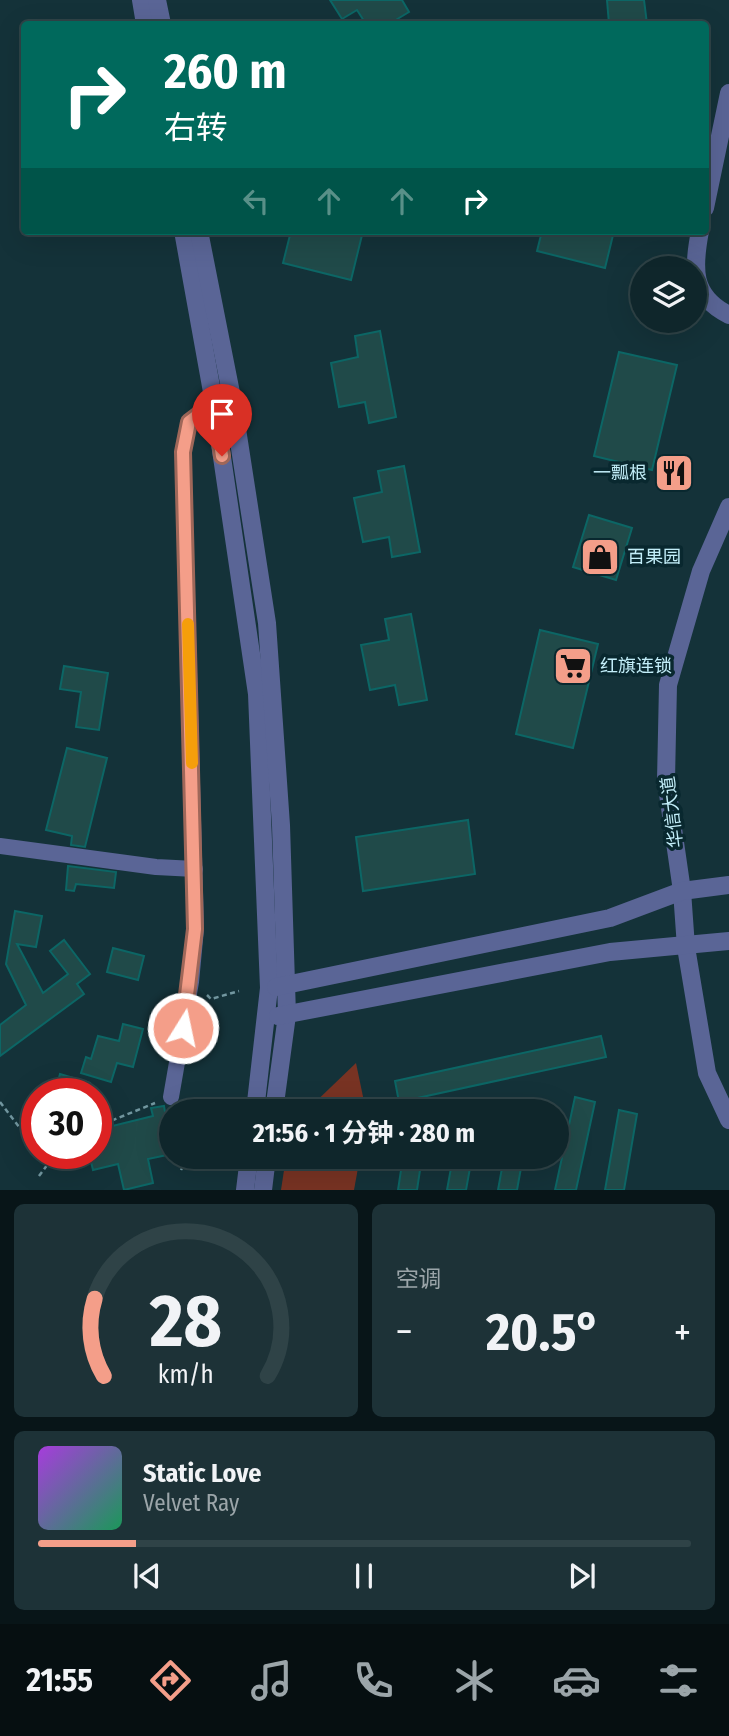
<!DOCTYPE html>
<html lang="zh">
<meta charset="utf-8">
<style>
body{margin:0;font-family:"Fira Sans Condensed","Noto Sans SC",sans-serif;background:#1d3237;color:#f1f3f6;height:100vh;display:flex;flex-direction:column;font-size:26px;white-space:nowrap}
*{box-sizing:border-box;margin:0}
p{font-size:23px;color:#9ba5a9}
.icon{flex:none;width:38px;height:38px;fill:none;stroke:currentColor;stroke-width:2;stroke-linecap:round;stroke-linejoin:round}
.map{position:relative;height:1190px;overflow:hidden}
.panel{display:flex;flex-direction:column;gap:14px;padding:14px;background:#081518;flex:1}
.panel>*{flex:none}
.guide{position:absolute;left:21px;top:21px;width:688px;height:214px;border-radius:7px;box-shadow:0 7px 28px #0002,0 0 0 2px #2f4347;background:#00695c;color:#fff;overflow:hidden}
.buttons{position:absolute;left:630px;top:256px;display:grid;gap:14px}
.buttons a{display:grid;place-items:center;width:77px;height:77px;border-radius:50%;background:#0f262b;box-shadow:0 7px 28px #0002,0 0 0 2px #2f4347;font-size:35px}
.speed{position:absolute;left:21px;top:1078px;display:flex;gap:14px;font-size:35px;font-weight:700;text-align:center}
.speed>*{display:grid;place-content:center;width:91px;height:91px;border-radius:50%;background:#0f262b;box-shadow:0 7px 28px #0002,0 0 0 2px #2f4347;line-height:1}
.speed .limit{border:10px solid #d22;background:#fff;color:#111}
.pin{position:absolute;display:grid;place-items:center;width:60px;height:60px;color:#fff;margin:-72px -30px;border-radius:50% 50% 50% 0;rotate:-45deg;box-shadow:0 0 7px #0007}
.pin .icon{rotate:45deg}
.me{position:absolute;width:77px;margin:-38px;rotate:10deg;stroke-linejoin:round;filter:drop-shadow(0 0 5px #0008)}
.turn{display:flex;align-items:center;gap:24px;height:147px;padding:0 28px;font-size:32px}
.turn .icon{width:91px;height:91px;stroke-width:2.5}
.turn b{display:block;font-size:49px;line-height:60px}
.lanes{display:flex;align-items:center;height:66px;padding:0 28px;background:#0003;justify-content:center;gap:35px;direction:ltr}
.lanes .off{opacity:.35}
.big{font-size:52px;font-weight:700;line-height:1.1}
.panel .tile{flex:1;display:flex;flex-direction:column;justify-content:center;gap:10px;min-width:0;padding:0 24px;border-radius:10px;background:#1d3237}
.panel .dial{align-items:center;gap:0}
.dial svg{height:182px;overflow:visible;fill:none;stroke:#2f4347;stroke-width:7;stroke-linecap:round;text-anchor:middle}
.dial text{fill:#f1f3f6;stroke:none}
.song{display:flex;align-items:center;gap:21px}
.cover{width:84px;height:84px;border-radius:10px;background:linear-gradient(135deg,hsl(280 70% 55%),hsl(150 70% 35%))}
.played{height:7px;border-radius:4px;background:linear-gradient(90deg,#f49e89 15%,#2f4347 15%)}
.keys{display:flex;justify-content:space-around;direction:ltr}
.heat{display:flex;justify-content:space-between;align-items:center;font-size:38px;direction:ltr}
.panel .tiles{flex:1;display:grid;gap:14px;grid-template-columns:1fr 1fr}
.tile:last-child{grid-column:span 2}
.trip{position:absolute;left:159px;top:1099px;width:410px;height:70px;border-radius:35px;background:#0f262b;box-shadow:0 7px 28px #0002,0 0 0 2px #2f4347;font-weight:700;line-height:70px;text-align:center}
.menu{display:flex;height:112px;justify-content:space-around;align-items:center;background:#060f11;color:#9ba5a9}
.menu .icon{width:49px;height:49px}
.menu .active{color:#f49e89}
.menu b{font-size:32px;color:#f1f3f6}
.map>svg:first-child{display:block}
.green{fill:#783323}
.building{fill:#204a49;stroke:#0c6665;stroke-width:2}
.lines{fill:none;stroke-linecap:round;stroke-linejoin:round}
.path{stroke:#7297a0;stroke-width:2.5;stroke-dasharray:5 3.5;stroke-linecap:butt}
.minor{stroke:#5a6596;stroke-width:16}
.tertiary{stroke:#5a6596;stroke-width:18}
.route-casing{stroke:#9f6759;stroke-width:18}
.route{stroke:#f49e89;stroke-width:12}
.slow{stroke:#f59e0b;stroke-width:12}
.labels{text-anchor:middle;stroke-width:7;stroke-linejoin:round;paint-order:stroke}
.poi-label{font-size:18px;fill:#c3eef9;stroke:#09282f;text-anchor:start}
.street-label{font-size:18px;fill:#c3eef9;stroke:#09282f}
</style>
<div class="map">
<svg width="729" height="1190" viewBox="0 0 729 1190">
<rect width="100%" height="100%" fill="#143239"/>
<g class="green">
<path d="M356,1063L366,1111H306Z"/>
<path d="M286,1157H360L354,1190H281Z"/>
</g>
<g class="building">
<path d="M330,0H402L409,12L389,24H366L357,10L342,19Z"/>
<path d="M607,0H644L647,24H609Z"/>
<path d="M291,231H363L351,280L283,263Z"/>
<path d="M542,231H614L605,268L537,251Z"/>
<path d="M380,331L396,417L369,423L365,402L339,407L331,363L358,357L355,336Z"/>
<path d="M619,352L677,365L652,470L594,456Z"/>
<path d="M404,466L420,552L392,557L389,537L363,542L354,498L382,492L378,471Z"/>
<path d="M589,515L632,528L616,580L573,567Z"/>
<path d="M411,614L427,700L399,705L395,685L370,690L361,645L389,640L385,619Z"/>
<path d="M540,630L598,644L573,748L516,734Z"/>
<path d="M64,666L108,673L99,730L76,727L81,692L60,689Z"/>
<path d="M67,748L107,758L85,847L71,845L72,836L46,830Z"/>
<path d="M468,820L475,874L363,891L356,837Z"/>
<path d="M68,866L116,872L114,888L76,884L74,891L66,890Z"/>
<path d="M15,911L42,916L36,947L17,944L43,993L68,974L50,951L64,940L90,974L77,984L84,994L0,1056V1025L26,1005L6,964Z"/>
<path d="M113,948L144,956L138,980L107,972Z"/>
<path d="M123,1024L143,1029L133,1067L117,1063L111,1082L81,1073L86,1057L91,1059L98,1036L119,1041Z"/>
<path d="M601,1036L606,1057L399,1102L395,1081Z"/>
<path d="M60,1074L90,1083L87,1094L56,1089Z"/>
<path d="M575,1097L595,1102L576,1190H555Z"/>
<path d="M164,1106L172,1154L148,1159L153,1183L124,1190L118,1164L93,1170L89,1153H96V1130L153,1116L151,1108Z"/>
<path d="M619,1110L637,1114L624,1190H605Z"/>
<path d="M403,1157H422L417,1190H398Z"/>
<path d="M453,1157H472L466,1190H447Z"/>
<path d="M504,1157H523L517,1190H498Z"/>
</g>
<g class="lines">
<g class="path">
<path d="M207,995L211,999L239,991"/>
<path d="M0,1102L26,1136L37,1143"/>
<path d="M96,1127L155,1103"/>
<path d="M181,1170L188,1157"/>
<path d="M39,1176L56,1153"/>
</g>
<g class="minor">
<path d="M0,846L156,867L195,869"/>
<path d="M171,1097L191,982L196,929L183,452L189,422L214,403"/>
</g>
<g class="tertiary">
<path d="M141,0L145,24"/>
<path d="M157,0L162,24"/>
<path d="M705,208L729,93"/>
<path d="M183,231L214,403L257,694L269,988L255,1111"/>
<path d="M199,231L233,403L267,623L281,825L287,1015L274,1111"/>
<path d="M700,231C693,268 691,296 729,315"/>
<path d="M729,507L701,571L668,685L666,780L682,891L686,947L707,1073L729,1120"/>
<path d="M276,987L610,918L682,891L729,885"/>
<path d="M278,1016L610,952L729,941"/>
<path d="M245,1190L249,1157"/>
<path d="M263,1190L267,1157"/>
</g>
</g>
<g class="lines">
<g class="route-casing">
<path id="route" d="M183,1028L195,929L183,452L189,422L214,403L222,456"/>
</g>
<use href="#route" class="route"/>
<path class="slow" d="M188,624L192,763"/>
</g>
<defs>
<g id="restaurant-square" transform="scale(2.0125)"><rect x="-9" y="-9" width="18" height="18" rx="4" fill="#f49e89" stroke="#09282f"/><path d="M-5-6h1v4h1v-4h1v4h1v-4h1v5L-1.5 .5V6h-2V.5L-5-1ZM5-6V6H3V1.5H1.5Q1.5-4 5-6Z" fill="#111"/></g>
<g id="shop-square" transform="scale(2.0125)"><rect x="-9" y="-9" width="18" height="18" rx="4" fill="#f49e89" stroke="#09282f"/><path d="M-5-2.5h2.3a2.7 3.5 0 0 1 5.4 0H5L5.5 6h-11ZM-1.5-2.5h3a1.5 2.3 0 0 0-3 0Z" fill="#111"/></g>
<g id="supermarket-square" transform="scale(2.0125)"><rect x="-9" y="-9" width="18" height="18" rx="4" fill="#f49e89" stroke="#09282f"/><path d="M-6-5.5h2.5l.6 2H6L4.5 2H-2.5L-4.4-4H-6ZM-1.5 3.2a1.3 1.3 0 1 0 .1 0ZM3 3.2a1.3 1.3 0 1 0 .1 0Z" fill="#111"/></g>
</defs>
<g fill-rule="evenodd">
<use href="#restaurant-square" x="674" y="473"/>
<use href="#shop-square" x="600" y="557"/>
<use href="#supermarket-square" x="573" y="666"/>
</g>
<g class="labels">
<g class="poi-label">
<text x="647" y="479" text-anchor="end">一瓢根</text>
<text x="627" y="563">百果园</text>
<text x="600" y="672">红旗连锁</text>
</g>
<g class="street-label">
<text transform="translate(672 812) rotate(-97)" y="6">华信大道</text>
</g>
</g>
</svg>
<div class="buttons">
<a><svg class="icon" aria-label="layers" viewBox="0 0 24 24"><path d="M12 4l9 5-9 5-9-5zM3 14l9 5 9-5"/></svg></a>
</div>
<div class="speed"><div class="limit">30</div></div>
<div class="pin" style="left:222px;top:456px;background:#d93025"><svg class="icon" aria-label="arrive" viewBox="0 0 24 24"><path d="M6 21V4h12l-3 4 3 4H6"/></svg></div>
<svg class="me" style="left:183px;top:1028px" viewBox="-20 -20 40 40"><circle r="17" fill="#f49e89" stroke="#fff" stroke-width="3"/><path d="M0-11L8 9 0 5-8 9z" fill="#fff"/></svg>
<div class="trip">21:56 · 1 分钟 · 280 m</div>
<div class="guide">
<div class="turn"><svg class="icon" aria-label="right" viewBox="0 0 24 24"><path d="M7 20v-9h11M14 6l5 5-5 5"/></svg><div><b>260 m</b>右转</div></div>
<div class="lanes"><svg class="icon off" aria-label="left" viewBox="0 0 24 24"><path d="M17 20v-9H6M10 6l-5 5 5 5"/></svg><svg class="icon off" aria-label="ahead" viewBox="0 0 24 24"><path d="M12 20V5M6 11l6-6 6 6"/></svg><svg class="icon off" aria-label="ahead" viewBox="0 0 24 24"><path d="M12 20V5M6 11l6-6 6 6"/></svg><svg class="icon" aria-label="right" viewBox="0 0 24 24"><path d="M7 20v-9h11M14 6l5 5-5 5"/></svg></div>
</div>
</div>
<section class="panel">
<div class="tiles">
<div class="tile dial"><svg viewBox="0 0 100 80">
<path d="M14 69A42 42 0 1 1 86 69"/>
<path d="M14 69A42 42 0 0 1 10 35" stroke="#f49e89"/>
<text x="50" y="56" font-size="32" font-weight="700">28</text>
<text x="50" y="72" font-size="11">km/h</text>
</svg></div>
<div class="tile"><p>空调</p>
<div class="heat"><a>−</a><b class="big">20.5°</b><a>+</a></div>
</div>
<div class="tile">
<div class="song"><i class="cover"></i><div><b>Static Love</b><p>Velvet Ray</p></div></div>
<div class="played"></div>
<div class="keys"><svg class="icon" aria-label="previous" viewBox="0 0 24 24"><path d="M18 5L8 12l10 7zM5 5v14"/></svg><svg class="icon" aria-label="pause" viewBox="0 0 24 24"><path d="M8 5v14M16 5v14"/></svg><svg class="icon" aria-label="next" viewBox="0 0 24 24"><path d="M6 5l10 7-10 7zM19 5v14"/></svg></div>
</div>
</div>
</section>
<nav class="menu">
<b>21:55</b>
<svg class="icon active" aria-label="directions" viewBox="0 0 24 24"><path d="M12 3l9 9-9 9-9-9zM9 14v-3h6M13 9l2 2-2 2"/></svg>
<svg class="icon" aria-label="music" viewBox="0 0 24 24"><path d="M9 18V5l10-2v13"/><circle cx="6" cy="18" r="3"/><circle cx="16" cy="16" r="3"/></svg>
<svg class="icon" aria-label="phone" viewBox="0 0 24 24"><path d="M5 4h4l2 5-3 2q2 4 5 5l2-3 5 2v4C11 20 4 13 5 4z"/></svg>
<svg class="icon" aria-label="climate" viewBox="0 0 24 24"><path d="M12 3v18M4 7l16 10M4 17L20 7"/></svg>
<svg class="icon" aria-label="car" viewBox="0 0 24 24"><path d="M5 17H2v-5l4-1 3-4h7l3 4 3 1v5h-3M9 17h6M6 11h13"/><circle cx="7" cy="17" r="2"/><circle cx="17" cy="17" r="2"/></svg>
<svg class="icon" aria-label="filters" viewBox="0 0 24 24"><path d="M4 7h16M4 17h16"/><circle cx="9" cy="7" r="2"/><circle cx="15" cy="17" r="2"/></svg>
</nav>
